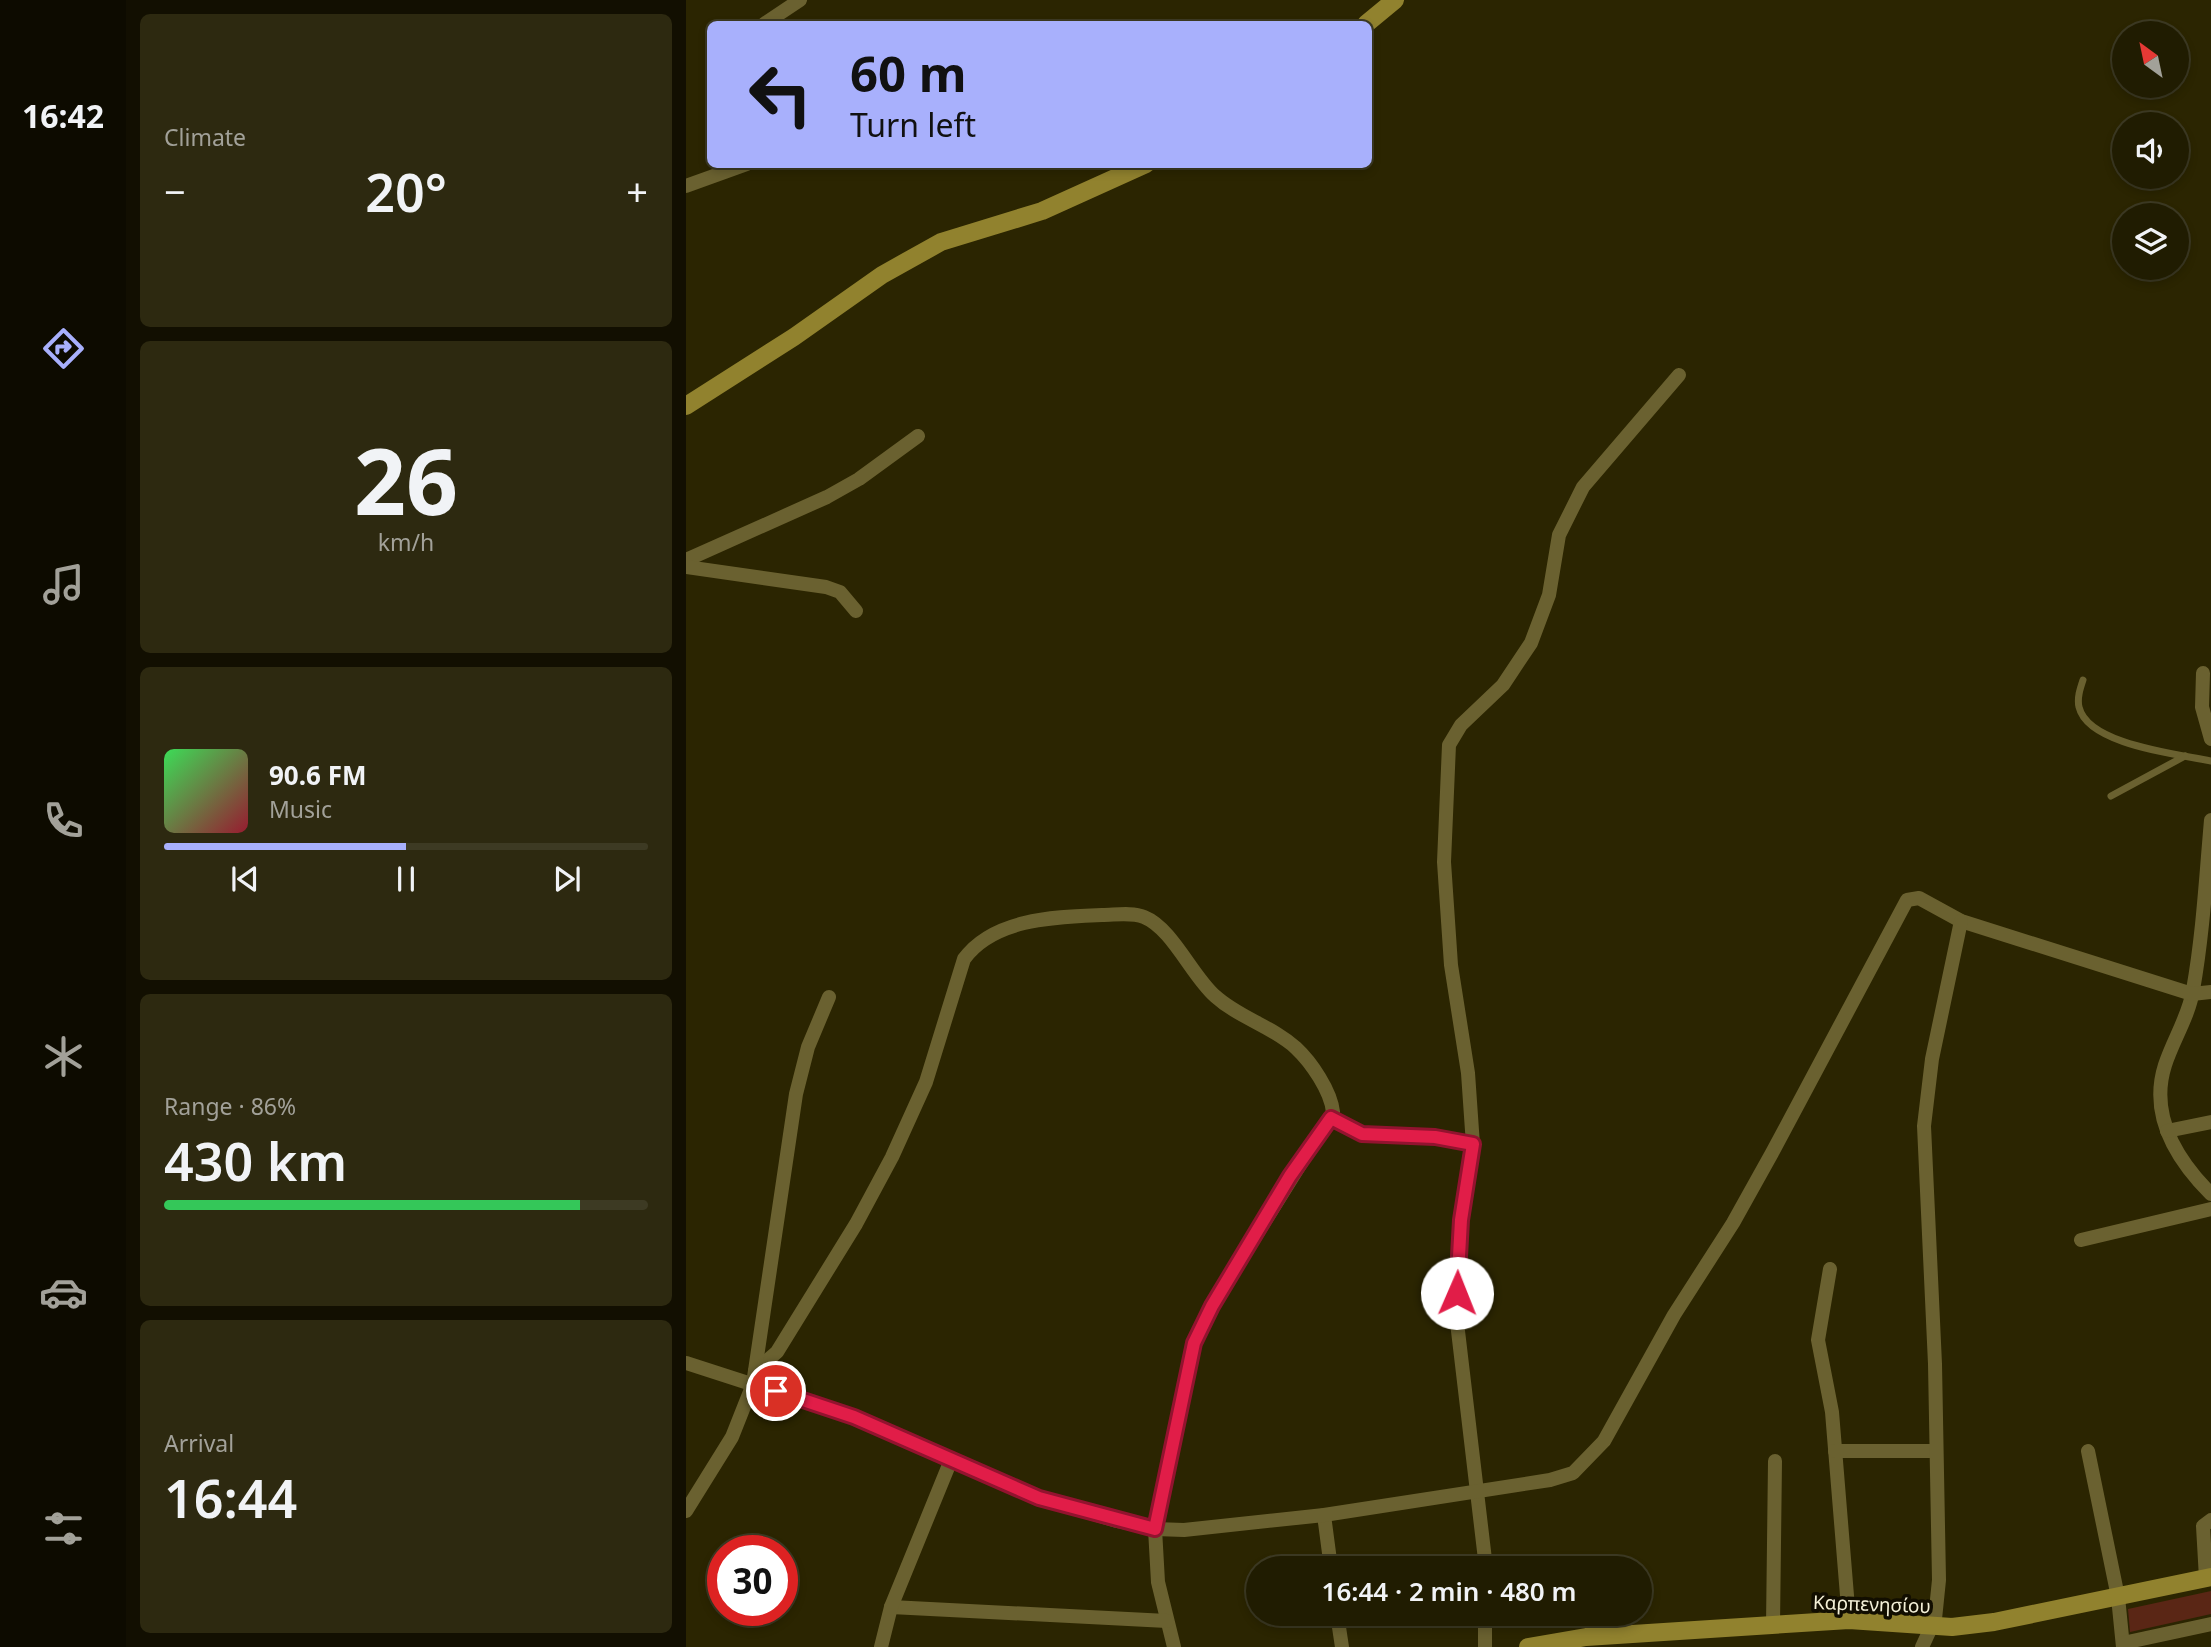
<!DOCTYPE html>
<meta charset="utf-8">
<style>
body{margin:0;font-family:"Noto Sans",sans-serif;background:#2d2910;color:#f1f3f6;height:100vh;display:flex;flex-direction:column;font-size:26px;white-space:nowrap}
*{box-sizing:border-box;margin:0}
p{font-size:23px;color:#a2a199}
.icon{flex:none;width:38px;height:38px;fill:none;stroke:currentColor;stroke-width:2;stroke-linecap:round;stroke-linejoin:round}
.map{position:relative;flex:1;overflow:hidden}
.side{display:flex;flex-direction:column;gap:14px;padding:14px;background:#120f01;width:560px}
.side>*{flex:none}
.top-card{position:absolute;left:21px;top:21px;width:665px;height:147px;border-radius:10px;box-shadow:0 4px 10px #0003,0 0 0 2px #3d3a23;background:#a8b0fc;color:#111;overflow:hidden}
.needle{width:46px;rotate:327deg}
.tools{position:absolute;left:1426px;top:21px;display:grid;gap:14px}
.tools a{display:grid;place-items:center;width:77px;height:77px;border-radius:50%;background:#201c01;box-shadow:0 4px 10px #0003,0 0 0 2px #3d3a23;font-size:35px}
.speed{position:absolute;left:21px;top:1535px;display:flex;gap:14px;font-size:35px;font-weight:700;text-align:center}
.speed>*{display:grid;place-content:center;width:91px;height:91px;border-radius:50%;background:#201c01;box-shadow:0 4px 10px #0003,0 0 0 2px #3d3a23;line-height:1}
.speed .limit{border:10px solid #d22;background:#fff;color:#111}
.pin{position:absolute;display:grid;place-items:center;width:60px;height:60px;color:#fff;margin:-30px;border:4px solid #fff;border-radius:50%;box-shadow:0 2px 7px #0007}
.me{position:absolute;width:77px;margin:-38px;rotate:1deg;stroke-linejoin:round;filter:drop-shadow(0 0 5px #0008)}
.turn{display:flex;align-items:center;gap:24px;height:147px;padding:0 28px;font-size:32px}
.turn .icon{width:91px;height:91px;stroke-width:2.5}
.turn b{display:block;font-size:49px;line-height:60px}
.big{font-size:52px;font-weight:600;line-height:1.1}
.side .card{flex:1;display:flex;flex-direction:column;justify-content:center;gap:10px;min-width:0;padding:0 24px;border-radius:10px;background:#2d2910}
.side .dial{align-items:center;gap:0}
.dial b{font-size:91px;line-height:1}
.song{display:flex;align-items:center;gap:21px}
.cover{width:84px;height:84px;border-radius:10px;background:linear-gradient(135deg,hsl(130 70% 55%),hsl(350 70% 35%))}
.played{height:7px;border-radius:4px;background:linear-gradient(90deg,#a8b0fc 50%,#3d3a23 50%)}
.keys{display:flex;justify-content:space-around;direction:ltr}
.heat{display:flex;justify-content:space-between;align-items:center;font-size:38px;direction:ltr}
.charge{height:10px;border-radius:5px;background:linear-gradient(90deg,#34c759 86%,#3d3a23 0)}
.trip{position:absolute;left:560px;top:1556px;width:406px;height:70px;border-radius:35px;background:#201c01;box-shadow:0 4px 10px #0003,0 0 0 2px #3d3a23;font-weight:600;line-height:70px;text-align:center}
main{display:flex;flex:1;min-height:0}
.menu{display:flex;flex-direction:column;width:126px;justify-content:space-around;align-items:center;background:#0d0b00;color:#a2a199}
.menu .icon{width:49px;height:49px}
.menu .selected{color:#a8b0fc}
.menu b{font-size:32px;color:#f1f3f6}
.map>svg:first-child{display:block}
.green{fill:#5a2615}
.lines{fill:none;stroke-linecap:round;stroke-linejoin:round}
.lane{stroke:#6a6130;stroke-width:7}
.street{stroke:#6a6130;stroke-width:14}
.secondary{stroke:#91822e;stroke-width:18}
.route-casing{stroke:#92132f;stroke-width:18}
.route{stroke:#e11d48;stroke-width:12}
.labels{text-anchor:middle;stroke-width:7;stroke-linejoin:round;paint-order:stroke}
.street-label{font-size:19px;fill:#f4f0d7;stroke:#120e00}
</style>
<main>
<nav class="menu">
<b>16:42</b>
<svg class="icon selected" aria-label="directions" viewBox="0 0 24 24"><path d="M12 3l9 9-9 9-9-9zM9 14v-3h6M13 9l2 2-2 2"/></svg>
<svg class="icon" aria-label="music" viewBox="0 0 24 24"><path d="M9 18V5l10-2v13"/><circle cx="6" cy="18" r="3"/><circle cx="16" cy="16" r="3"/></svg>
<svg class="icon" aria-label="phone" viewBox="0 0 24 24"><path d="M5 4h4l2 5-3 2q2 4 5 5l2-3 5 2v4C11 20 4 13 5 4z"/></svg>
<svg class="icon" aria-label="climate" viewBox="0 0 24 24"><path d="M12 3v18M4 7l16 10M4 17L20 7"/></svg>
<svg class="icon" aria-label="car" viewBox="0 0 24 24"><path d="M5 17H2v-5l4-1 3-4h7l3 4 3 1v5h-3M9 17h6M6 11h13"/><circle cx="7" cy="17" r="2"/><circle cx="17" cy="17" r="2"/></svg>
<svg class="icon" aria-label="filters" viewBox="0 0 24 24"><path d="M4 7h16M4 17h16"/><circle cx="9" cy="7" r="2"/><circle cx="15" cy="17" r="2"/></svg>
</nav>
<section class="side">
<div class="card"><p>Climate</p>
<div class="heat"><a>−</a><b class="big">20°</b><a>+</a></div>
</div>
<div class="card dial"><b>26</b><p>km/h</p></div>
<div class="card">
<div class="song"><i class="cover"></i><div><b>90.6 FM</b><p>Music</p></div></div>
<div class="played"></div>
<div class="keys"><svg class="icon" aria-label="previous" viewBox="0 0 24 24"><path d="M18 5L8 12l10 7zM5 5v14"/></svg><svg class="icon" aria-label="pause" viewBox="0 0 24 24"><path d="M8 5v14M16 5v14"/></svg><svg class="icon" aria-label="next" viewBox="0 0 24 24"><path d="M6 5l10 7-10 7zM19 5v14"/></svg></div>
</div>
<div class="card"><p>Range · 86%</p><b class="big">430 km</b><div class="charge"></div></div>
<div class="card"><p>Arrival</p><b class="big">16:44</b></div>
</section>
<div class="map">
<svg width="1525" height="1647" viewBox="0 0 1525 1647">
<rect width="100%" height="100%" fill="#2b2501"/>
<path class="green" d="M1525,1591V1614L1444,1632L1442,1609Z"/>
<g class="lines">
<g class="lane">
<path d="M1397,680C1394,689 1391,698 1393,707C1402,745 1492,754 1525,761"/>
<path d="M1425,796L1499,756"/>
</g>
<g class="street">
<path d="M78,24L114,0"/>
<path d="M0,186L61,164"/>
<path d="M0,560L141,497L173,479L232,436"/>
<path d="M0,567L140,587L154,592L170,611"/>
<path d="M1517,673L1516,707L1525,739"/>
<path d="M1525,820C1520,877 1517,934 1507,990C1503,1016 1487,1040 1479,1065C1463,1115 1491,1160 1525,1194"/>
<path d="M645,1118L676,1134L749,1137L787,1145L775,1220L770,1314L800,1568"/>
<path d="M1481,1131L1525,1122"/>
<path d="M787,1145L782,1073L765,965L758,862L763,745L775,725L817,685L845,643L863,595L873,535L897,487L993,375"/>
<path d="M1395,1240L1525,1209"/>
<path d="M1144,1269L1132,1340L1146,1412L1163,1620"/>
<path d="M0,1363L168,1417L265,1460"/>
<path d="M69,1371L91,1352L170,1224L206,1157L240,1082L278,959C308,918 370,917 416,915C429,915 446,912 458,917C486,928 506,976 529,996C553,1018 586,1026 610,1048C625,1062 645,1091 647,1112L526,1306L508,1343L469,1529L472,1582L488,1647"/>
<path d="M1149,1451H1250"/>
<path d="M1402,1451L1432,1597L1437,1647"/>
<path d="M0,1511L46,1437L67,1384L110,1094L122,1047L143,997"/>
<path d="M638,1515L645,1568"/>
<path d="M1520,1578L1517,1526L1525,1520"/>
<path d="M205,1607L481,1621"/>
<path d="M651,1614L656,1647"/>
<path d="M1087,1625L1089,1461"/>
<path d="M1437,1643L1525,1624"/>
<path d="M195,1647L205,1607L265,1460L353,1498L431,1521L469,1529L498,1530L638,1515L864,1480L887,1473L918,1441L988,1315L1047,1223L1086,1153L1221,900L1233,898L1275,921L1506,994L1525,992"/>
<path d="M799,1647V1614"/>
<path d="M1236,1647L1249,1619L1253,1580L1249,1364L1238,1126L1246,1059L1275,921"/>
</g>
<g class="secondary">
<path d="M680,24L709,0"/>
<path d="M0,406L108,337L196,275L255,242L356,211L460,164"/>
<path d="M842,1647L900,1637L1163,1620L1266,1627L1308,1622L1525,1577"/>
</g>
</g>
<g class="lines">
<g class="route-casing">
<path id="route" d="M90,1391L168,1417L353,1498L469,1529L508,1343L526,1306L604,1176L645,1118L676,1134L749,1137L787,1144L775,1220L771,1293"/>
</g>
<use href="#route" class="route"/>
</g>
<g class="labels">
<g class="street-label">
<text transform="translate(1186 1604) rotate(2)" y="7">Καρπενησίου</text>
</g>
</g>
</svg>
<div class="tools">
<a><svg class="needle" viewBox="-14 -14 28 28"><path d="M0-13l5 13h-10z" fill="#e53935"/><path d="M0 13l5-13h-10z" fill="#a2a199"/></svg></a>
<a><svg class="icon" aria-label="sound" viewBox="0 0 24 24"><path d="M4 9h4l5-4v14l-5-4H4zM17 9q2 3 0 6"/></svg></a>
<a><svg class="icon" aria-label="layers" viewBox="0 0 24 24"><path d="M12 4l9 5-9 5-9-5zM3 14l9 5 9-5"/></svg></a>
</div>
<div class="speed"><div class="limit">30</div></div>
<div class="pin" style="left:90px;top:1391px;background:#d93025"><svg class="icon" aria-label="arrive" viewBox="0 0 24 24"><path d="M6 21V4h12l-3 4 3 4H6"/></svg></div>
<svg class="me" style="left:771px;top:1293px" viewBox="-20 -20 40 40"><circle r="19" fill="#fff"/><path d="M0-13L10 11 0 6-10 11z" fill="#e11d48"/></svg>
<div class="trip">16:44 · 2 min · 480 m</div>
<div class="top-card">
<div class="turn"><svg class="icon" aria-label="left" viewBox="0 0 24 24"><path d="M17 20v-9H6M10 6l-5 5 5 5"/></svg><div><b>60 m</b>Turn left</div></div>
</div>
</div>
</main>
